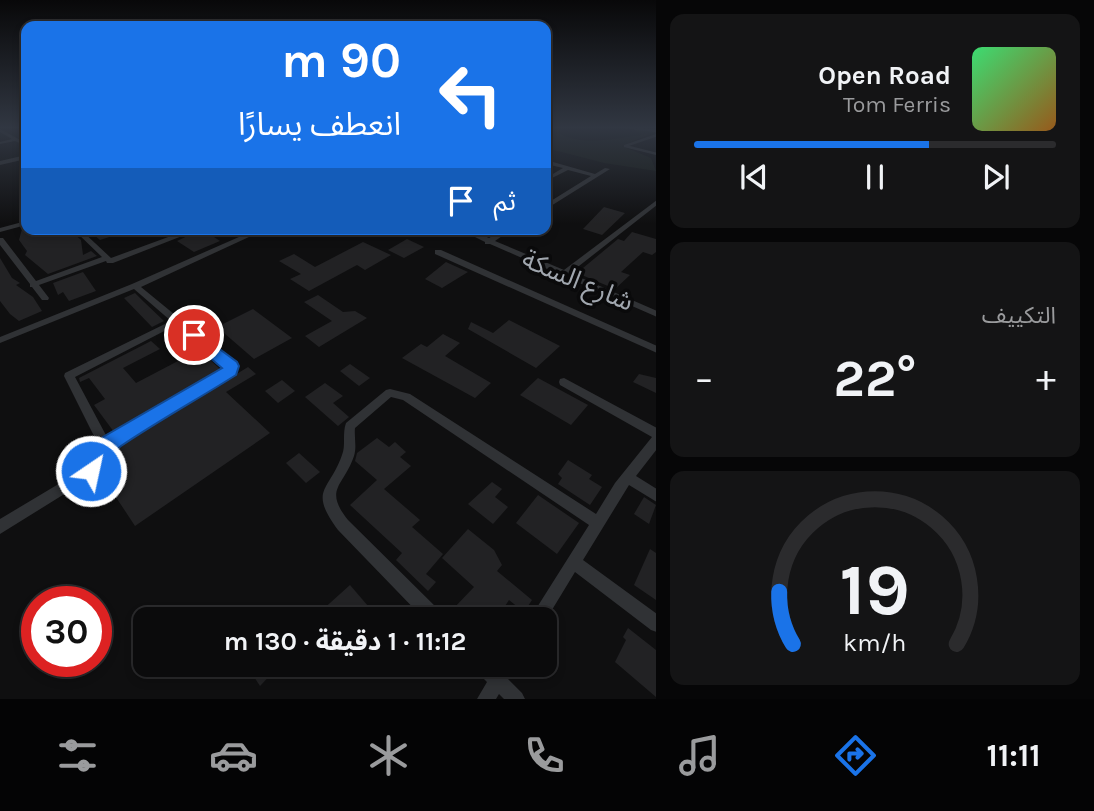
<!DOCTYPE html>
<html lang="ar">
<meta charset="utf-8">
<style>
body{margin:0;font-family:Karla,"Noto Sans Arabic",sans-serif;background:#141415;color:#f1f3f6;direction:rtl;height:100vh;display:flex;flex-direction:column;font-size:26px;white-space:nowrap}
*{box-sizing:border-box;margin:0}
p{font-size:23px;color:#9a9b9d}
.icon{flex:none;width:38px;height:38px;fill:none;stroke:currentColor;stroke-width:2;stroke-linecap:round;stroke-linejoin:round}
.map{position:relative;flex:1;overflow:hidden;direction:ltr}
.sheet{display:flex;flex-direction:column;gap:14px;padding:14px;background:#060607;width:438px}
.sheet>*{flex:none}
.guide{position:absolute;left:21px;top:21px;width:530px;height:214px;border-radius:14px;box-shadow:0 4px 10px #0003,0 0 0 2px #2b2b2d;direction:rtl;background:#1a73e8;color:#fff;overflow:hidden}
.speed{position:absolute;left:21px;top:586px;display:flex;gap:14px;font-size:35px;font-weight:700;text-align:center}
.speed>*{display:grid;place-content:center;width:91px;height:91px;border-radius:50%;background:#0b0b0c;box-shadow:0 4px 10px #0003,0 0 0 2px #2b2b2d;line-height:1}
.speed .limit{border:10px solid #d22;background:#fff;color:#111}
.pin{position:absolute;display:grid;place-items:center;width:60px;height:60px;color:#fff;margin:-30px;border:4px solid #fff;border-radius:50%;box-shadow:0 2px 7px #0007}
.me{position:absolute;width:77px;margin:-38px;rotate:34deg;stroke-linejoin:round;filter:drop-shadow(0 0 5px #0008)}
.turn{display:flex;align-items:center;gap:24px;height:147px;padding:0 35px;font-size:32px}
.turn .icon{width:91px;height:91px;stroke-width:2.5}
.turn b{display:block;font-size:49px;line-height:60px}
.then{display:flex;align-items:center;height:66px;padding:0 35px;background:#0003;gap:14px;font-size:26px}
.big{font-size:52px;font-weight:700;line-height:1.1}
.sheet .tile{flex:1;display:flex;flex-direction:column;justify-content:center;gap:10px;min-width:0;padding:0 24px;border-radius:14px;background:#141415}
.sheet .dial{align-items:center;gap:0}
.dial svg{height:182px;overflow:visible;fill:none;stroke:#2b2b2d;stroke-width:7;stroke-linecap:round;text-anchor:middle}
.dial text{fill:#f1f3f6;stroke:none}
.song{display:flex;align-items:center;gap:21px}
.cover{width:84px;height:84px;border-radius:10px;background:linear-gradient(135deg,hsl(140 70% 55%),hsl(30 70% 35%))}
.played{height:7px;border-radius:4px;background:linear-gradient(90deg,#1a73e8 65%,#2b2b2d 65%)}
.keys{display:flex;justify-content:space-around;direction:ltr}
.heat{display:flex;justify-content:space-between;align-items:center;font-size:38px;direction:ltr}
.trip{position:absolute;left:133px;top:607px;width:424px;height:70px;border-radius:14px;background:#0b0b0c;box-shadow:0 4px 10px #0003,0 0 0 2px #2b2b2d;font-weight:700;line-height:70px;text-align:center;direction:rtl}
.menu{display:flex;height:112px;justify-content:space-around;align-items:center;background:#040405;color:#9a9b9d}
.menu .icon{width:49px;height:49px}
.menu .on{color:#1a73e8}
.menu b{font-size:32px;color:#f1f3f6}
main{display:flex;flex:1;min-height:0}
.map>svg:first-child{display:block}
.green{fill:#161a16}
.building{fill:#222224}
.lines{fill:none;stroke-linecap:round;stroke-linejoin:round}
.lane{stroke:#303235;stroke-width:2.5}
.street{fill:#303235;fill-rule:evenodd}
.route{fill:#1a73e8;stroke:#114b97;stroke-width:2}
.labels{text-anchor:middle;stroke-width:7;stroke-linejoin:round;paint-order:stroke}
.street-label{font-size:26px;fill:#a1a7af;stroke:#0a0a0b}
</style>
<main>
<section class="sheet">
<div class="tile">
<div class="song"><i class="cover"></i><div><b>Open Road</b><p>Tom Ferris</p></div></div>
<div class="played"></div>
<div class="keys"><svg class="icon" aria-label="previous" viewBox="0 0 24 24"><path d="M18 5L8 12l10 7zM5 5v14"/></svg><svg class="icon" aria-label="pause" viewBox="0 0 24 24"><path d="M8 5v14M16 5v14"/></svg><svg class="icon" aria-label="next" viewBox="0 0 24 24"><path d="M6 5l10 7-10 7zM19 5v14"/></svg></div>
</div>
<div class="tile"><p>التكييف</p>
<div class="heat"><a>−</a><b class="big">22°</b><a>+</a></div>
</div>
<div class="tile dial"><svg viewBox="0 0 100 80">
<path d="M14 69A42 42 0 1 1 86 69"/>
<path d="M14 69A42 42 0 0 1 8 46" stroke="#1a73e8"/>
<text x="50" y="56" font-size="32" font-weight="700">19</text>
<text x="50" y="72" font-size="11">km/h</text>
</svg></div>
</section>
<div class="map">
<svg width="657" height="699" viewBox="0 0 657 699">
<rect width="100%" height="100%" fill="#0f0f10"/>
<path class="green" d="M546,127H576L559,129L558,132C579,147 617,138 641,135L633,129L655,132L622,146L651,158L656,171L604,163L546,148Z"/>
<g class="building">
<path d="M604,207L625,213L602,235L583,229Z"/>
<path d="M22,229H50L59,237L72,232L81,240L83,255L91,251L97,256L48,274L25,255L27,251L19,240Z"/>
<path d="M87,229H128V231L100,240Z"/>
<path d="M202,229L220,241L194,252L177,241Z"/>
<path d="M632,232L656,239V252L652,255L643,252L621,272L630,275L615,289L577,273L618,239L624,241Z"/>
<path d="M407,239L424,247L404,258L388,250Z"/>
<path d="M363,242L391,255L365,270L357,265L309,291L290,279L301,274L279,261L294,254L315,267Z"/>
<path d="M0,258L12,278L20,283L16,285L33,297L42,311L19,321L10,314L0,301Z"/>
<path d="M446,262L468,272L442,288L425,279Z"/>
<path d="M83,272L96,291L69,301L63,292L58,295L53,283Z"/>
<path d="M135,293L144,302L164,321L152,327L124,298Z"/>
<path d="M318,295L343,312L355,311L367,318L319,347L305,336L332,321L304,302Z"/>
<path d="M253,309L292,338L254,359L217,327Z"/>
<path d="M509,320L560,346L536,368L468,329L471,322L493,333Z"/>
<path d="M443,334L460,343L445,356L491,383L475,398L402,358L421,344L427,347Z"/>
<path d="M151,341L160,349L123,368L136,383L199,350L220,369L114,432L94,405L105,399L89,378L80,382L79,378Z"/>
<path d="M350,364L370,378L359,386L340,371Z"/>
<path d="M248,367L256,374L226,392L270,433L135,526L100,473L116,448Z"/>
<path d="M639,374L656,378V393L633,382Z"/>
<path d="M538,378L588,405L571,425L520,395Z"/>
<path d="M282,380L295,391L278,403L265,391Z"/>
<path d="M325,383L343,396L333,403L349,417L338,426L305,397Z"/>
<path d="M377,438L389,447L395,442L406,452L400,457L411,466L384,489L420,520L412,527L443,554L426,574L436,582L428,591L396,560L402,553L350,505L377,480L355,461L357,453Z"/>
<path d="M299,453L320,472L306,483L286,463Z"/>
<path d="M568,460L592,475L589,479L602,487L590,505L558,484L562,478L558,474Z"/>
<path d="M492,482L502,489L495,497L508,507L493,524L468,504Z"/>
<path d="M538,495L579,523L557,554L516,523Z"/>
<path d="M644,497L656,505L649,524L634,514Z"/>
<path d="M468,529L494,550L502,565L497,571L532,600L524,612L509,600L496,620H462L452,610L474,587L442,558Z"/>
<path d="M650,549L656,553V600L634,585Z"/>
<path d="M350,585L380,620H326L320,612Z"/>
<path d="M628,628L656,650V697L615,662L626,640L623,637Z"/>
<path d="M253,665H280L260,686L249,669Z"/>
</g>
<g class="lines">
<g class="lane">
<path d="M625,127L657,131"/>
<path d="M657,135L625,146L657,154"/>
</g>
<g class="street">
<path d="M0,129L26,143V146L15,141L0,144V142L12,139L0,132Z"/>
<path d="M26,155V159L0,165V161Z"/>
<path d="M546,160L595,174L605,168L610,169L546,209V204L591,176L568,170L546,181V178L563,168L546,164Z"/>
<path d="M657,200V205L570,273L657,311V317L490,244H485V242L459,229H468L489,238L504,229H512L495,241L564,270Z"/>
<path d="M26,221V225L0,232V228Z"/>
<path d="M73,229H80L111,258L190,229H200L113,263H107L106,261L39,285L49,298L48,300H42L32,287H30V284L0,245V238H3L36,281L102,257Z"/>
<path d="M257,229H266L141,287L235,364L236,366L234,374L114,446L95,475L0,534V519L87,467L100,448L64,376L65,373L171,321L134,289L0,343V337L132,284ZM176,325L226,367L225,369L108,439L75,377Z"/>
<path d="M435,250H441L657,346V353L435,254Z"/>
<path d="M564,378L657,428V449L636,476L657,489V502L629,485L583,560L657,614V632L651,630L575,572L544,623V620H529L589,525L403,400L391,397L355,428C354,437 357,447 354,456C344,486 323,489 348,520L443,614L445,620H425L338,530C308,489 329,492 342,455C346,445 342,434 346,423L386,390L390,389L410,394L596,514L615,483L652,437L560,385L559,382L560,379Z"/>
<path d="M474,665H494L496,667L497,665H515L508,679L522,693L525,699H504L499,694L496,699H477L487,682L476,671Z"/>
</g>
</g>
<linearGradient id="sky" x2="0" y2="1"><stop stop-color="#080809"/><stop offset="0.57" stop-color="#313742"/><stop offset="1" stop-color="#313742" stop-opacity="0"/></linearGradient>
<rect width="657" height="224" fill="url(#sky)"/>
<path class="route" d="M194,330L237,362L239,366L236,375C198,399 158,421 121,446C107,456 105,485 84,478L81,471L103,437L222,368L188,339V332Z"/>
<g class="labels">
<g class="street-label">
<text transform="translate(578 280) rotate(23)" y="9">شارع السكة</text>
</g>
</g>
</svg>
<div class="speed"><div class="limit">30</div></div>
<div class="pin" style="left:194px;top:335px;background:#d93025"><svg class="icon" aria-label="arrive" viewBox="0 0 24 24"><path d="M6 21V4h12l-3 4 3 4H6"/></svg></div>
<svg class="me" style="left:91px;top:471px" viewBox="-20 -20 40 40"><circle r="17" fill="#1a73e8" stroke="#fff" stroke-width="3"/><path d="M0-11L8 9 0 5-8 9z" fill="#fff"/></svg>
<div class="trip">11:12 · 1 دقيقة · 130 m</div>
<div class="guide">
<div class="turn"><svg class="icon" aria-label="left" viewBox="0 0 24 24"><path d="M17 20v-9H6M10 6l-5 5 5 5"/></svg><div><b>90 m</b>انعطف يسارًا</div></div>
<div class="then">ثم<svg class="icon" aria-label="arrive" viewBox="0 0 24 24"><path d="M6 21V4h12l-3 4 3 4H6"/></svg></div>
</div>
</div>
</main>
<nav class="menu">
<b>11:11</b>
<svg class="icon on" aria-label="directions" viewBox="0 0 24 24"><path d="M12 3l9 9-9 9-9-9zM9 14v-3h6M13 9l2 2-2 2"/></svg>
<svg class="icon" aria-label="music" viewBox="0 0 24 24"><path d="M9 18V5l10-2v13"/><circle cx="6" cy="18" r="3"/><circle cx="16" cy="16" r="3"/></svg>
<svg class="icon" aria-label="phone" viewBox="0 0 24 24"><path d="M5 4h4l2 5-3 2q2 4 5 5l2-3 5 2v4C11 20 4 13 5 4z"/></svg>
<svg class="icon" aria-label="climate" viewBox="0 0 24 24"><path d="M12 3v18M4 7l16 10M4 17L20 7"/></svg>
<svg class="icon" aria-label="car" viewBox="0 0 24 24"><path d="M5 17H2v-5l4-1 3-4h7l3 4 3 1v5h-3M9 17h6M6 11h13"/><circle cx="7" cy="17" r="2"/><circle cx="17" cy="17" r="2"/></svg>
<svg class="icon" aria-label="filters" viewBox="0 0 24 24"><path d="M4 7h16M4 17h16"/><circle cx="9" cy="7" r="2"/><circle cx="15" cy="17" r="2"/></svg>
</nav>
